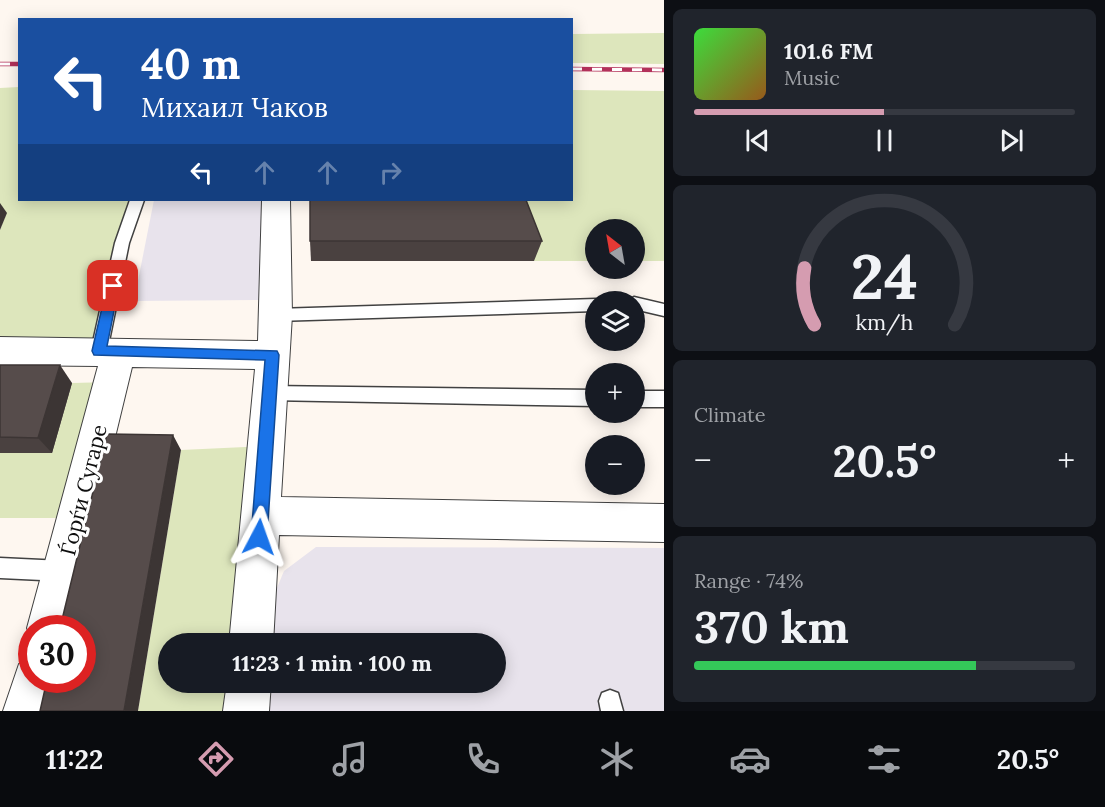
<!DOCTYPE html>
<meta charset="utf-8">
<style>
body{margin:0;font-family:Lora,serif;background:#20242c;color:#f1f3f6;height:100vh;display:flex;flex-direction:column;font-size:22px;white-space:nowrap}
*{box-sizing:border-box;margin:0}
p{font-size:20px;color:#9ea1a6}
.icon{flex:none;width:33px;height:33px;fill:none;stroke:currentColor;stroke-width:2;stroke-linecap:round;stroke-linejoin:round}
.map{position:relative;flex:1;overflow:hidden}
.drawer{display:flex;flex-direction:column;gap:9px;padding:9px;background:#0d0f14;width:441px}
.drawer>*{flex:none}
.banner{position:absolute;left:18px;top:18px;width:555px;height:183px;border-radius:0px;box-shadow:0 3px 15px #0003;background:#1a4fa0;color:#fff;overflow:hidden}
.needle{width:39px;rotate:329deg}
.buttons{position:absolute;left:585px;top:219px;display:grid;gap:12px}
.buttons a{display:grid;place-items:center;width:60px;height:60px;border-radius:50%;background:#171b24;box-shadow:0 3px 15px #0003;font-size:30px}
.speed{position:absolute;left:18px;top:615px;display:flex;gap:12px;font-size:30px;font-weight:700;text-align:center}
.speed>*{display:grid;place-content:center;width:78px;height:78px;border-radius:50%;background:#171b24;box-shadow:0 3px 15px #0003;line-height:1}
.speed .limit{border:9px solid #d22;background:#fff;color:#111}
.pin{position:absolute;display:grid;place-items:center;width:51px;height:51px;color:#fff;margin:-26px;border-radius:12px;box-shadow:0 3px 9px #0006}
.me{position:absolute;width:66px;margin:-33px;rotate:4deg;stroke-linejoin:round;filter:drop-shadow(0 0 4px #0008)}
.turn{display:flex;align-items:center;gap:21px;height:126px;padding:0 24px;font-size:27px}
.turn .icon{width:78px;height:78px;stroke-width:2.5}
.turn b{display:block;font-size:42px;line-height:51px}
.lanes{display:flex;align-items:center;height:57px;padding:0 24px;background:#0003;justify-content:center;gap:30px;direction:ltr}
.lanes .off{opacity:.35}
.big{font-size:45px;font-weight:700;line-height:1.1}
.drawer .card{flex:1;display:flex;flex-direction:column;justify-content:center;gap:9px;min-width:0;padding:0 21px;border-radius:9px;background:#20242c}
.drawer .dial{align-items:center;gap:0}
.dial svg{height:156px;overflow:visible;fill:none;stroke:#363941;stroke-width:7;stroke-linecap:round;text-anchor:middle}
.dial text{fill:#f1f3f6;stroke:none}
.song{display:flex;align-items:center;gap:18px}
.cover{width:72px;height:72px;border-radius:9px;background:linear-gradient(135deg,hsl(120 70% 55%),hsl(30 70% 35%))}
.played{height:6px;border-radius:3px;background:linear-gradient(90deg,#d59cb0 50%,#363941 50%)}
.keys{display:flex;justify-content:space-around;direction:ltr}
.heat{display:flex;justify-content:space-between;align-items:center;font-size:33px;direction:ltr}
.charge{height:9px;border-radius:4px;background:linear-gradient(90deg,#34c759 74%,#363941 0)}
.trip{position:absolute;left:158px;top:633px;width:348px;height:60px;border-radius:30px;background:#171b24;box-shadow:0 3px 15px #0003;font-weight:700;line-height:60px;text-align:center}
.menu{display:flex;height:96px;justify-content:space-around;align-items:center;background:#090b0e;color:#9ea1a6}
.menu .icon{width:42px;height:42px}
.menu .on{color:#d59cb0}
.menu b{font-size:27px;color:#f1f3f6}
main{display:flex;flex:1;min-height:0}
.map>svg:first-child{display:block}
.industrial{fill:#e8e3ec}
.green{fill:#dde6bc}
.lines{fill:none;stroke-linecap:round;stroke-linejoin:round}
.service-casing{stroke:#414141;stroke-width:3}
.minor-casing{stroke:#414141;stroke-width:2}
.service{fill:#fff;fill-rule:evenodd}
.minor{fill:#fff;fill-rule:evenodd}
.rail-casing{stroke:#b3315a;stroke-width:4.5}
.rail{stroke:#fff;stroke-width:3;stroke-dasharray:10;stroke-linecap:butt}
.wall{fill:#4a4140}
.shaded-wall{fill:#3c3534}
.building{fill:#564c4b;stroke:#3c3534;stroke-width:1.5}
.route{fill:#1a73e8;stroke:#114b97;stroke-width:1.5}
.labels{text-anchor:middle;stroke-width:6;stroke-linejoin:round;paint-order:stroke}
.street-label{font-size:21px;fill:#0e0e0e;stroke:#fff}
</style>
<main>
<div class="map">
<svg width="664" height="711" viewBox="0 0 664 711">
<rect width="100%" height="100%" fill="#fef7f0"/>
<g class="industrial">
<path d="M154,200H264L266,300L134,301Z"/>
<path d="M316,547L664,548V711H265L267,683L495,682V644L270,643L274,595L284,571Z"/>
</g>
<g class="green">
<path d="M664,33V64L572,63V34Z"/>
<path d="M19,87L20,200H137L122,243L98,349H0V230L6,214L0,213V88Z"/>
<path d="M572,90L664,91V261H635L634,230H596L595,261H534L510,200H572Z"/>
<path d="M111,382L77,518H0V453H52L72,383Z"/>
<path d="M265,446L251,643L168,644V682L249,683L246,711H138L181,450Z"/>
</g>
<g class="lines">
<g class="service-casing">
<g id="service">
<path d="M130,200H144L129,243L107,351L105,356L99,358L93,356L91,351L115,243Z"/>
<path d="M634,297L664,304V316L634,309V302H627Z"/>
<path d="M596,299L602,302H596V311L276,321L270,319L268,315L270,311L276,309Z"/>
<path d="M268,386L596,390V406L268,400L262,398L259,393L262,388Z"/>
<rect x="634" y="391" width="30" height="16"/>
<path d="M0,558L63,561L70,564L73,571L70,578L63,581L0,578Z"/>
<path d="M610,690L618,693L623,711H601L599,701L602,693Z"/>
</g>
</g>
<g class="minor-casing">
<g id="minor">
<path d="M262,200H290L292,315L281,497L664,504V542L279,535L273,644H229L255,369L132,367L69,628H32V640L27,628L98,366L0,365V337L258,341Z"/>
<path d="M32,659V680H57L49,711H3L19,664Z"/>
<path d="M227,682H271L269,711H223Z"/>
</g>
</g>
<use href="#service" class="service"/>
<use href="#minor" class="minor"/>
<g class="rail-casing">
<g id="rail">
<path d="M0,64H20"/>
<path d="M572,69L664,70"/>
</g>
</g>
<use href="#rail" class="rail"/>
</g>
<g class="wall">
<path d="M310,241H542L534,261H311Z"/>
<path d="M0,365L72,383L52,453H0Z"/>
</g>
<g class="shaded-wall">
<path d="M0,203L7,213L0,230Z"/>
<path d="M60,365L72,383L52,453L38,438Z"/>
<path d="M173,435L181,450L138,711H124Z"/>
</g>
<g class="building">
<path d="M310,200H526L542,241H310Z"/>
<path d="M0,365H60L38,438L0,437Z"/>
<path d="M107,434L173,435L124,711H40L47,680H82V628H60Z"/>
</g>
<path class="route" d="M113,281L119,286L107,346L277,351L279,355L267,537L265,543L259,546L253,543L251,537L265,360L94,355L92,351L107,286Z"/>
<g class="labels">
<g class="street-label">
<text transform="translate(84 490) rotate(-76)" y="7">Ѓорѓи Сугаре</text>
</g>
</g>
</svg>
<div class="buttons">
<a><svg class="needle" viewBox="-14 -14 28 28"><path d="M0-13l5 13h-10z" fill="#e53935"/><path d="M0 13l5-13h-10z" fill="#9ea1a6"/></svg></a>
<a><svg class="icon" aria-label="layers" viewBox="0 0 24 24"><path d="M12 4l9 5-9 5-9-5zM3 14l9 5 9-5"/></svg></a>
<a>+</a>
<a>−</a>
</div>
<div class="speed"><div class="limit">30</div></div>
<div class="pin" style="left:113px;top:286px;background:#d93025"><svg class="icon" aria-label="arrive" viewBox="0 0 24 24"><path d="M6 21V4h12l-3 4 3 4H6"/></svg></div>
<svg class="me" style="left:259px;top:537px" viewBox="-20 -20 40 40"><path d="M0-17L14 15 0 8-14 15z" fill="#1a73e8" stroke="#fff" stroke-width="4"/></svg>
<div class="trip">11:23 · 1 min · 100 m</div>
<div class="banner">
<div class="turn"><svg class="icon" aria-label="left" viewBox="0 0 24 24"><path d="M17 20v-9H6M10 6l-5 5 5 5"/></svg><div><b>40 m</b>Михаил Чаков</div></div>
<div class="lanes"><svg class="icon" aria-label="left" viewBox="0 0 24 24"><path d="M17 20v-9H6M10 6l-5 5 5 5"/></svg><svg class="icon off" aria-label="ahead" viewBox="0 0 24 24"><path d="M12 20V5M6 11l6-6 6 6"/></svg><svg class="icon off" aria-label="ahead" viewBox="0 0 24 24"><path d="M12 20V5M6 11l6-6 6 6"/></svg><svg class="icon off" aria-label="right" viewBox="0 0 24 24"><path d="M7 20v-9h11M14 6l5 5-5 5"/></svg></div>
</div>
</div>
<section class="drawer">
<div class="card">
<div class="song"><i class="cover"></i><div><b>101.6 FM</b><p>Music</p></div></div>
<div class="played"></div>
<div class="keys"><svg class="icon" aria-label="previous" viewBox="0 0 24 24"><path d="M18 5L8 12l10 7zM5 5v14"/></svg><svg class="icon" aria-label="pause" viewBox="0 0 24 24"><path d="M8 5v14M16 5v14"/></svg><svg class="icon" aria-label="next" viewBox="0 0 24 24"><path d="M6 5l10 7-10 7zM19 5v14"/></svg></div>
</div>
<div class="card dial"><svg viewBox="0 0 100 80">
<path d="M14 69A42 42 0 1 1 86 69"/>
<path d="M14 69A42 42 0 0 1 9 40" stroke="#d59cb0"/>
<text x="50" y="56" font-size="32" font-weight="700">24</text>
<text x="50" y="72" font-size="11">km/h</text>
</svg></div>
<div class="card"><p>Climate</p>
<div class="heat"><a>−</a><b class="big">20.5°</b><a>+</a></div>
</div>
<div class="card"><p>Range · 74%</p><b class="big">370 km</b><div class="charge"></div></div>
</section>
</main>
<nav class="menu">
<b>11:22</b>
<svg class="icon on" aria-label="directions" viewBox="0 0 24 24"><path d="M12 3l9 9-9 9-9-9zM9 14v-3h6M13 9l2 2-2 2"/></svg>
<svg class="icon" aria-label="music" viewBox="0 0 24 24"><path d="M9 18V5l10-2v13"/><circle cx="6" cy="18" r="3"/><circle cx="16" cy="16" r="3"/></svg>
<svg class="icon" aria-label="phone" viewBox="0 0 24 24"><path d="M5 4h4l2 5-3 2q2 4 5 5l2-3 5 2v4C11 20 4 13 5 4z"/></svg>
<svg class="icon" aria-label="climate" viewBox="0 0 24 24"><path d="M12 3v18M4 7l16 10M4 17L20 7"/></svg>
<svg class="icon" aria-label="car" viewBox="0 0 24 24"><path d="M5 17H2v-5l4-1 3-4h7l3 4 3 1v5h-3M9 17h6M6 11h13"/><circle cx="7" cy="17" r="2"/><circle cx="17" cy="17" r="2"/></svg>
<svg class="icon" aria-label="filters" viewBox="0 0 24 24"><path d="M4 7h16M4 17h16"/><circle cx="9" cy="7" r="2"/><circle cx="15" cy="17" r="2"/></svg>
<b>20.5°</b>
</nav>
